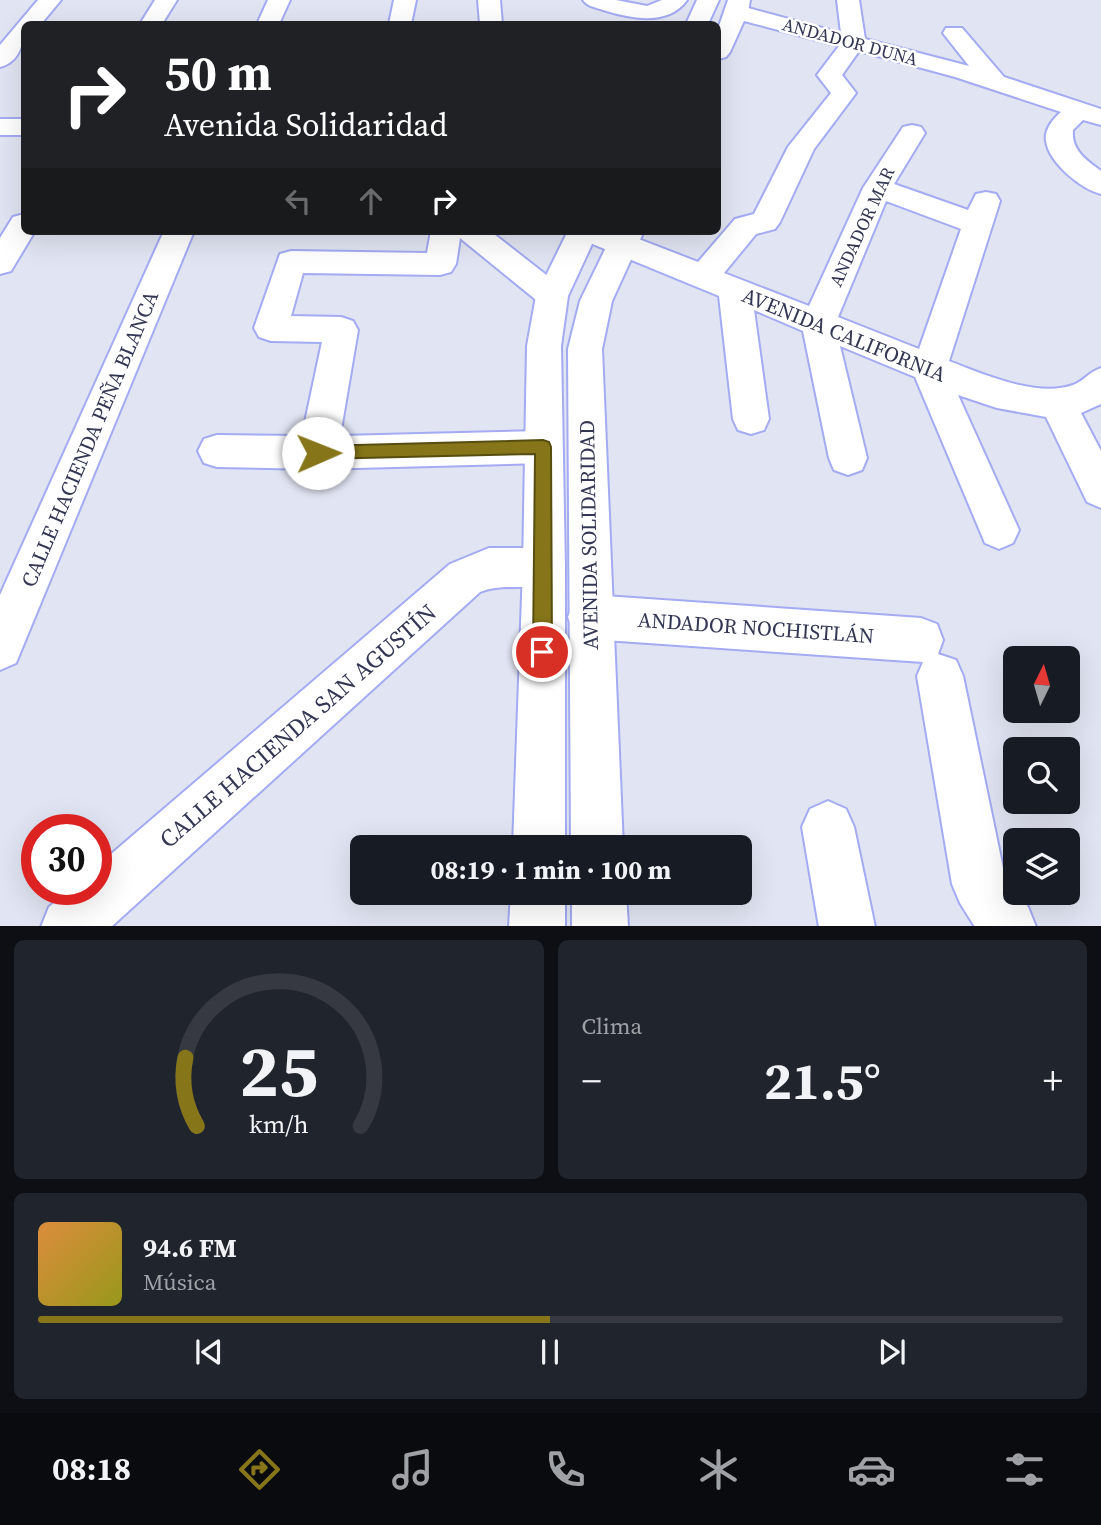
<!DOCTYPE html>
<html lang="es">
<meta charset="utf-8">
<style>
body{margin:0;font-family:"Source Serif 4",serif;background:#20242c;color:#f1f3f6;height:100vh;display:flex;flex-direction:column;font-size:26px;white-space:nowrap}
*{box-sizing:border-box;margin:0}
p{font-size:23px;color:#9ea1a6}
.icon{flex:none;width:38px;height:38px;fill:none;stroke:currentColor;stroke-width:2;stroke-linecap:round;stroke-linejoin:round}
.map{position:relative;height:926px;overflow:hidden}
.side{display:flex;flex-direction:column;gap:14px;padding:14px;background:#0d0f14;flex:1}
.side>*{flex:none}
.hud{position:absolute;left:21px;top:21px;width:700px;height:214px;border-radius:10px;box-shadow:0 7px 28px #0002;background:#202124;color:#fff;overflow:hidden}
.needle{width:46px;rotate:5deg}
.fabs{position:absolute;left:1003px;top:646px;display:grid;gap:14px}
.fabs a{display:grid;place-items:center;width:77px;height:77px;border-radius:10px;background:#171b24;box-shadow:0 7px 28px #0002;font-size:35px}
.speed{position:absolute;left:21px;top:814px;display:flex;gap:14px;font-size:35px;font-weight:700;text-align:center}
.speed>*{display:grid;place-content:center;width:91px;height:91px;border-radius:50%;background:#171b24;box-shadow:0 7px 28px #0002;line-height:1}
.speed .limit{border:10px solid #d22;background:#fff;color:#111}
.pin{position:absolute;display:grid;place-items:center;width:60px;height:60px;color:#fff;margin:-30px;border:4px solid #fff;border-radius:50%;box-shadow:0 2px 7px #0007}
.me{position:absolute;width:77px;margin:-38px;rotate:89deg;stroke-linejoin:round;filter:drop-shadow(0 0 5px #0008)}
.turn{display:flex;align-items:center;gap:24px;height:147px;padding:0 28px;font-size:32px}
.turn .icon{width:91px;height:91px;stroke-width:2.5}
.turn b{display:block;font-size:49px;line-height:60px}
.lanes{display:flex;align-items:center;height:66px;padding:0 28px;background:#0003;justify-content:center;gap:35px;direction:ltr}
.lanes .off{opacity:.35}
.big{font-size:52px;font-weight:700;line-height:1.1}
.side .widget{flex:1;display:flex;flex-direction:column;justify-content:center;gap:10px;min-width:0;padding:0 24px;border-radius:10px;background:#20242c}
.side .dial{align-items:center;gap:0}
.dial svg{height:182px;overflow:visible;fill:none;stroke:#363941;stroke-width:7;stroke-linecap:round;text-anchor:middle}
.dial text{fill:#f1f3f6;stroke:none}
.song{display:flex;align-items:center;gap:21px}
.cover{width:84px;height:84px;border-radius:10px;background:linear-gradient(135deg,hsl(30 70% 55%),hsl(60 70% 35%))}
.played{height:7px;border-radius:4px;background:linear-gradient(90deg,#867619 50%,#363941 50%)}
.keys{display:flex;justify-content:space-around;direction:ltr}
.heat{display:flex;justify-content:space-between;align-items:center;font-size:38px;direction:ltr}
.side .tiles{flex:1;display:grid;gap:14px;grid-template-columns:1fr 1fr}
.widget:last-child{grid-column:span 2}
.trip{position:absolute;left:350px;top:835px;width:402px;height:70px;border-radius:10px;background:#171b24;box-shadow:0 7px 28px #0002;font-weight:700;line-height:70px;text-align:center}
.tabs{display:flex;height:112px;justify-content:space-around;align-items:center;background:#090b0e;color:#9ea1a6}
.tabs .icon{width:49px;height:49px}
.tabs .selected{color:#867619}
.tabs b{font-size:32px;color:#f1f3f6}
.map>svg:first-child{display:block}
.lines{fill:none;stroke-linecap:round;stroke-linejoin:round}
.minor-casing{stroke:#a3abf2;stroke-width:4}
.major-casing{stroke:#a3abf2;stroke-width:4}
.minor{fill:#fff;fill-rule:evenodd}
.major{fill:#fff;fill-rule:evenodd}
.route{fill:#867619;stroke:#574d10;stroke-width:2}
.labels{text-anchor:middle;stroke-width:5;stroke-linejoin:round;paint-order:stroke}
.far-street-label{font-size:18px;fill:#343754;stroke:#fff}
.street-label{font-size:21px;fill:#343754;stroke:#fff}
.near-street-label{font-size:24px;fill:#343754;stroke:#fff}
</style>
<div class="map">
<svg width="1101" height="927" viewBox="0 0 1101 927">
<rect width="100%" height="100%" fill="#e1e4f2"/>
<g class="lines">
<g class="minor-casing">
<g id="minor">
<path d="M38,0H61L41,24H24C24,43 20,62 0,67V45Z"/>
<path d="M155,0H177L162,24H140Z"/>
<path d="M268,0H290L279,24H257Z"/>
<path d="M394,0H416L411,24H389Z"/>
<path d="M478,0H500L502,24H480Z"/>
<path d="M583,0H616L647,6L662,0H687C668,27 629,18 603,10C595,7 588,7 583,0Z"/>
<path d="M837,0H859L865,39L969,66L943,33L946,28H962L1004,77L1101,109V125L1083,120L1073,130C1071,150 1086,160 1101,171V194C1081,189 1049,163 1046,141C1044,130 1053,119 1061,112L955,77L859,51L842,75L856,93L814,149L780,222L775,229L756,234L724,273L809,306L863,188L903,127L912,125L921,127L925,133L894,184L968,210L976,194L986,192L996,194L1000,201L949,361C983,374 1037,398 1073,385C1084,381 1089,372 1101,368V404L1081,413L1101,451V508L1087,502L1046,417L997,408L958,395L1019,530L1013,543L999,549L985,543L915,377L840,346L867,458L862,470L848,475L834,470L829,458L803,331L754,310L769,419L764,430L751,434L738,430L733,419L719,296L578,238L574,231H618L698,262L735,219L754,214L788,147L831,93L817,75L839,46L729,17L726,12L729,7L737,5L841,33ZM886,201L961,229L919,349L838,317Z"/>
<rect x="0" y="119" width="24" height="16"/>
<path d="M24,214V231H35L11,271L0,274V238L13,217Z"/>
<path d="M164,231H194L16,663L0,670V595Z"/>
<path d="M431,231H490L563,288L568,296L563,304L552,308L541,304L460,238L456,264L451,272L440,275L303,273L291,316L341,317L353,321L358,330L340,436L543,431L556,436L562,447L556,458L543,463L318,469L217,467L204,463L198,451L204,439L217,435L302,436L322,342L271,341L259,337L254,328L280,254L291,251L427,253Z"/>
<path d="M489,548H544L559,554L565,568L559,582C533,592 505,582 480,592L111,927H41L49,907L71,889H96V867L450,564Z"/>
<path d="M590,595L921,618L937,624L943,640L938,654L956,660L963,676L1004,873L1028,907L1036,927H975L960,903L952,884L917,676L923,662L590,639L574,632L568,617L574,602Z"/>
<path d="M828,801L846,809L854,827L875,927H819L802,827L810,809Z"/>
</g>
</g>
<g class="major-casing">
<g id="major">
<path d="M697,0H719L708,24H686Z"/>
<path d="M728,0H750L748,12L730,52L726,57L718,59V29Z"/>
<path d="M568,231H598L568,296L561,346L565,568V847H513L523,568L527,346L536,296Z"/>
<path d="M614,231H644L612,301L602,349L623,847H571L568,349L580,301Z"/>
<path d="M511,892H565V927H509Z"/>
<path d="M572,892H626L628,927H572Z"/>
</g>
</g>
<use href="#minor" class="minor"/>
<use href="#major" class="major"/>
</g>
<path class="route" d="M543,440L549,442L551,447L552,652L549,659L542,661L536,659L533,652L535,454L318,459L312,457L310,453L312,448L318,446Z"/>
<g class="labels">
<g class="far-street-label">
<text transform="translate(850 42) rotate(15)" y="6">ANDADOR DUNA</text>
<text transform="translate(862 227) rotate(-65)" y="6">ANDADOR MAR</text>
</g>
<g class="street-label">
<text transform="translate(844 335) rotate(22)" y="7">AVENIDA CALIFORNIA</text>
<text transform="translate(90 439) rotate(-67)" y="7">CALLE HACIENDA PEÑA BLANCA</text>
<text transform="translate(589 535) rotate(-91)" y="7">AVENIDA SOLIDARIDAD</text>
<text transform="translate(756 628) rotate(4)" y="7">ANDADOR NOCHISTLÁN</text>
</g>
<g class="near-street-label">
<text transform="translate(298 726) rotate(-41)" y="8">CALLE HACIENDA SAN AGUSTÍN</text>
</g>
</g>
</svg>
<div class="fabs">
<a><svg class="needle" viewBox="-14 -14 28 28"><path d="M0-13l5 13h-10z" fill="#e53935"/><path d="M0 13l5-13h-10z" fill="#9ea1a6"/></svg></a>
<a><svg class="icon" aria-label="search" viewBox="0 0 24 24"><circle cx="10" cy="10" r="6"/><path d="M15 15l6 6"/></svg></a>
<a><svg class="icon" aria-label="layers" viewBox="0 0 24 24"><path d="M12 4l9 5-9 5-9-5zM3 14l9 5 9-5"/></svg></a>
</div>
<div class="speed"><div class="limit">30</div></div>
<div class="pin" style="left:542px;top:652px;background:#d93025"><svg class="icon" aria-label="arrive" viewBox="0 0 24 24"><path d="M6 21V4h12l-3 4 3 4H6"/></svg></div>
<svg class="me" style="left:318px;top:453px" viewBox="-20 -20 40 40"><circle r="19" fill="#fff"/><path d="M0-13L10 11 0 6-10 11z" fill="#867619"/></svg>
<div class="trip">08:19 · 1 min · 100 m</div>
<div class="hud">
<div class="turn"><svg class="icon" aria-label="right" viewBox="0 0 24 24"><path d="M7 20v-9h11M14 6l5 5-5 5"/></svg><div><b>50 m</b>Avenida Solidaridad</div></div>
<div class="lanes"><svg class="icon off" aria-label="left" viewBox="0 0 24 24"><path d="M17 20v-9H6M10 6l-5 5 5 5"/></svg><svg class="icon off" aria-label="ahead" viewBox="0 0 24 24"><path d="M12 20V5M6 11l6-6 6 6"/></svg><svg class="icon" aria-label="right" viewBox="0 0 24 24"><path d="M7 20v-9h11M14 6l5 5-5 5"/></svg></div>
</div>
</div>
<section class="side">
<div class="tiles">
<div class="widget dial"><svg viewBox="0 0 100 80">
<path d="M14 69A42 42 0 1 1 86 69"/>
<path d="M14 69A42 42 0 0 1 9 39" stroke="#867619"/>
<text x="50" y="56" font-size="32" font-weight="700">25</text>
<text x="50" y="72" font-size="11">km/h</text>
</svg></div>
<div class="widget"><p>Clima</p>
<div class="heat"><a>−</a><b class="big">21.5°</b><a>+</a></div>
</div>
<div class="widget">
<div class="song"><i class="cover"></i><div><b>94.6 FM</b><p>Música</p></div></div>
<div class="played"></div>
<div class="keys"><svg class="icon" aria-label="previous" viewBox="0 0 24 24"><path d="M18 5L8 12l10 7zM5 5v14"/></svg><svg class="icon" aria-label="pause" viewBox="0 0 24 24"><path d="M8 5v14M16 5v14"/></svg><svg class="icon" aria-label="next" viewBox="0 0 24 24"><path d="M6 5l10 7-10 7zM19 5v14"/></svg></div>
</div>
</div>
</section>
<nav class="tabs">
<b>08:18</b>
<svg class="icon selected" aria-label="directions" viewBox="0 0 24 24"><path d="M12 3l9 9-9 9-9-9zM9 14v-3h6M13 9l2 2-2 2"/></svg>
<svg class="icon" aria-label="music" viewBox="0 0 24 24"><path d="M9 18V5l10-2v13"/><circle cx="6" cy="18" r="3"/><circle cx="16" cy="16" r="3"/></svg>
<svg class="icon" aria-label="phone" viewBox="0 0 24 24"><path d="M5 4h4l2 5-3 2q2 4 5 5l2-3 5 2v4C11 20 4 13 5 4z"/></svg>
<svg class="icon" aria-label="climate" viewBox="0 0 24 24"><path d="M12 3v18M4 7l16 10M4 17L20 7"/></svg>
<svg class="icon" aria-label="car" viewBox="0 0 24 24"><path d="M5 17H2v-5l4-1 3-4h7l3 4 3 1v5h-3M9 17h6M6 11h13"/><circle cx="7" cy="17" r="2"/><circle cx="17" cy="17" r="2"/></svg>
<svg class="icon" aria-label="filters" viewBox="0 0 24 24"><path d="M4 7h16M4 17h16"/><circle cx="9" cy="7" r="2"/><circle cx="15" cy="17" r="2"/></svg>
</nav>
